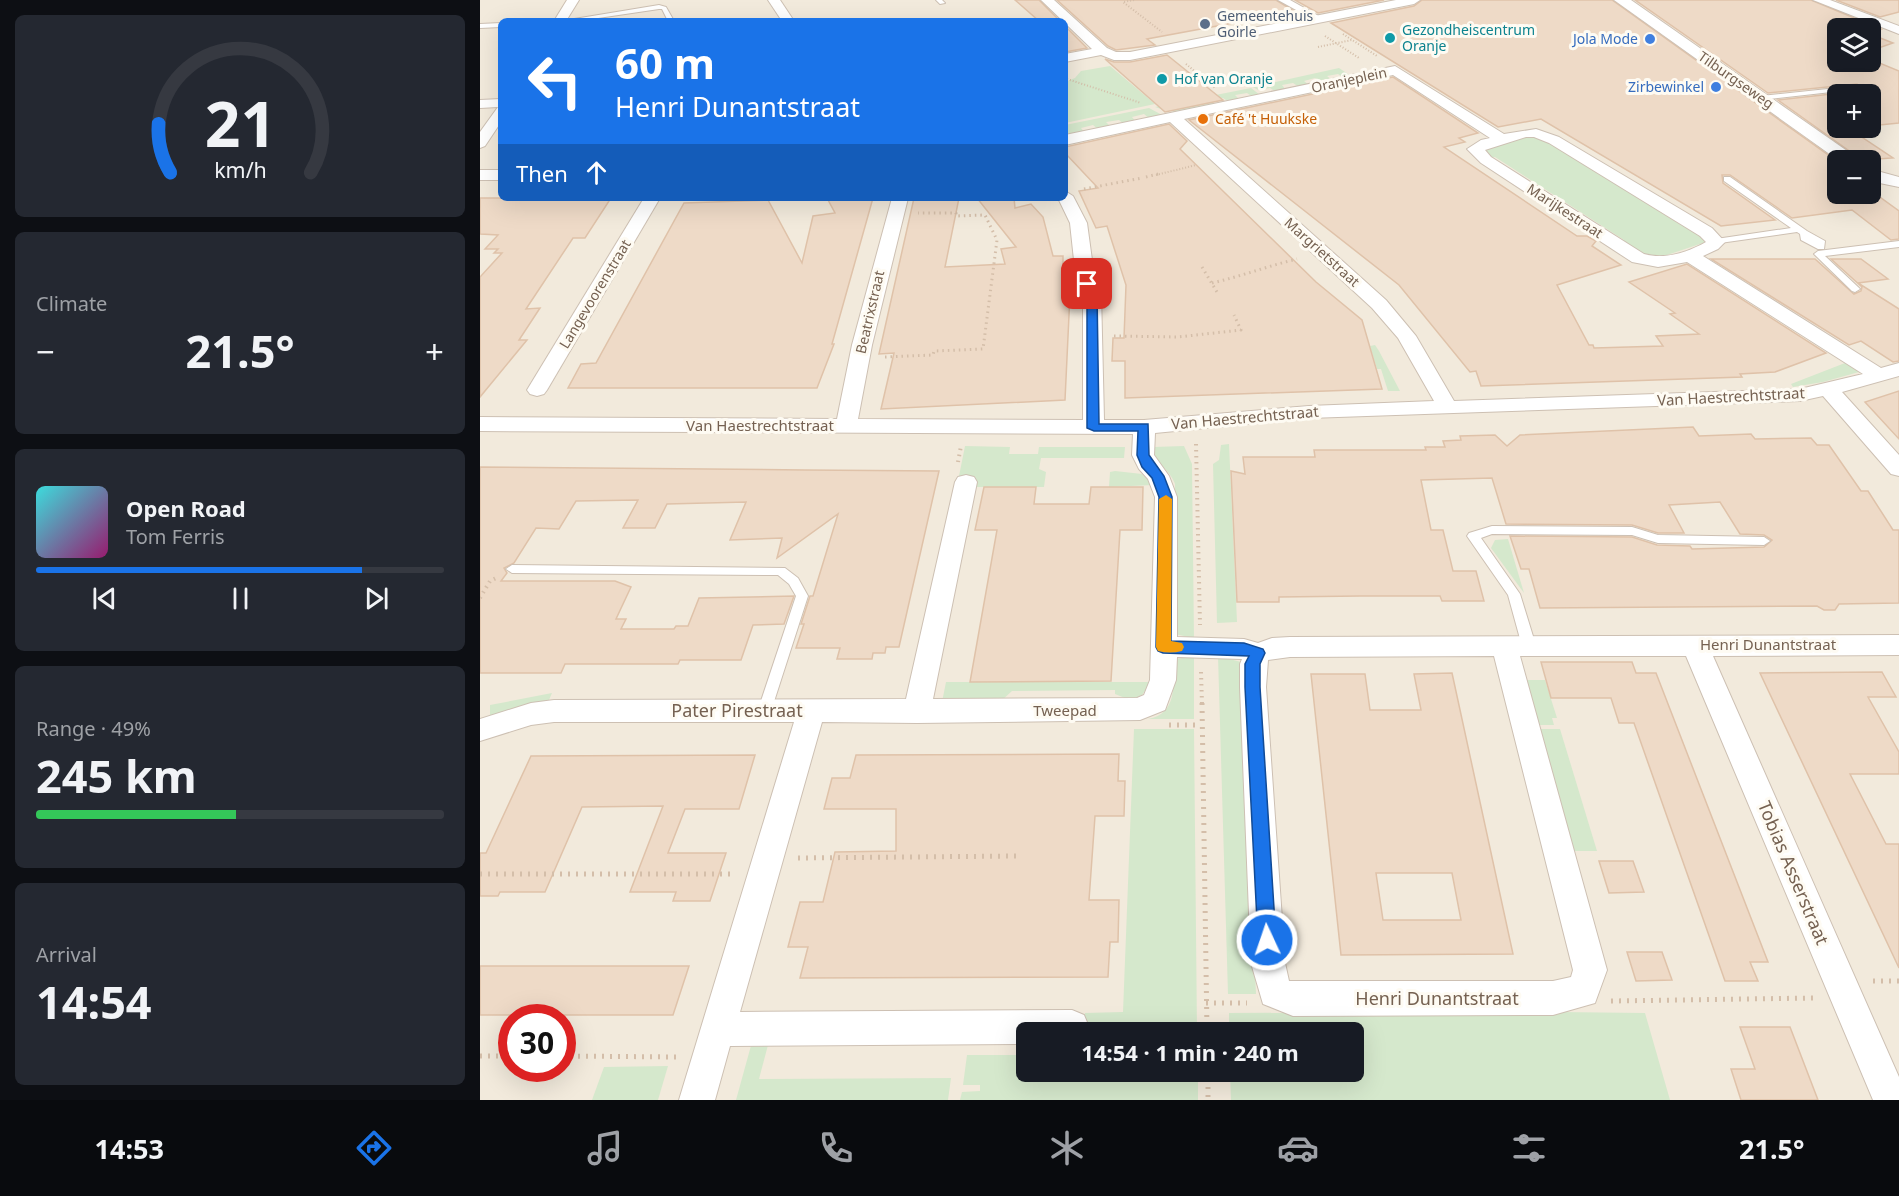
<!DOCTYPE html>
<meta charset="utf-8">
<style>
body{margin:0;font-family:"Noto Sans",sans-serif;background:#242831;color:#f1f3f6;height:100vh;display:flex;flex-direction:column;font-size:22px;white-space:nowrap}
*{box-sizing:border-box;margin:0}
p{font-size:20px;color:#9ea1a6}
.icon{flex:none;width:33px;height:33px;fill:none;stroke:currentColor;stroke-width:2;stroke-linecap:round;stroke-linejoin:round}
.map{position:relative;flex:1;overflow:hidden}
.side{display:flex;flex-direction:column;gap:15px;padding:15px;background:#0d0f14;width:480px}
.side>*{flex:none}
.banner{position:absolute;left:18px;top:18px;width:570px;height:183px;border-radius:9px;box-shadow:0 6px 24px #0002;background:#1a73e8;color:#fff;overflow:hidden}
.tools{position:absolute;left:1347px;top:18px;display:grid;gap:12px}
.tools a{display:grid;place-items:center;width:54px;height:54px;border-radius:9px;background:#171b24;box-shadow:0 6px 24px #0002;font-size:30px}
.speed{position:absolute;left:18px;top:1004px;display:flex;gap:12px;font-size:30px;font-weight:700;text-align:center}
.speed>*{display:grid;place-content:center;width:78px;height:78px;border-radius:50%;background:#171b24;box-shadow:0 6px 24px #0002;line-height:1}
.speed .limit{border:9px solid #d22;background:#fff;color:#111}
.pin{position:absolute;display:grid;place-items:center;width:51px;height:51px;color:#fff;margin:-26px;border-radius:12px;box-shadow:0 3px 9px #0006}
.me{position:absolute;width:66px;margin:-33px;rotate:357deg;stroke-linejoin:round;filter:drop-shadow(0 0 4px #0008)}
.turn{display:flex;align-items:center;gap:21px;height:126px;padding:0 18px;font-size:27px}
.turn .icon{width:78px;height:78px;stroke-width:2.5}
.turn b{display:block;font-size:42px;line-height:51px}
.then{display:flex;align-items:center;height:57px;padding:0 18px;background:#0003;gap:12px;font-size:22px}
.big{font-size:45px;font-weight:700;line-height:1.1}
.side .tile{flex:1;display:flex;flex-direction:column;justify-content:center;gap:9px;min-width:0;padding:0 21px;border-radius:9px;background:#242831}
.side .dial{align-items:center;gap:0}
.dial svg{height:156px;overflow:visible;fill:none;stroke:#363941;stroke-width:7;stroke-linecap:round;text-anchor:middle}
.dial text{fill:#f1f3f6;stroke:none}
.song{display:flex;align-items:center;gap:18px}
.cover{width:72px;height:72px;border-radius:9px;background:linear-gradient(135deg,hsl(180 70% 55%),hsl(320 70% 35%))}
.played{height:6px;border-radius:3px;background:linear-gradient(90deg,#1a73e8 80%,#363941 80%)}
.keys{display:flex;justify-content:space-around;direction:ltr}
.heat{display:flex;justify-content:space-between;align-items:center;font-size:33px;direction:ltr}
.charge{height:9px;border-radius:4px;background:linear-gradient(90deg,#34c759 49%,#363941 0)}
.trip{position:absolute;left:536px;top:1022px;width:348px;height:60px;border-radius:9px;background:#171b24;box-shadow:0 6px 24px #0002;font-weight:700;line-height:60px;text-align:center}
.dock{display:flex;height:96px;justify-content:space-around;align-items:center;background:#090b0e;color:#9ea1a6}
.dock .icon{width:42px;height:42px}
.dock .on{color:#1a73e8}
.dock b{font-size:27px;color:#f1f3f6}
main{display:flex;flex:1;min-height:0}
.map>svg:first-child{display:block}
.residential{fill:#f2eadc;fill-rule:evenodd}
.green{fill:#d5e8cc}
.building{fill:#eedac7;stroke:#dfc2a9;stroke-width:1.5;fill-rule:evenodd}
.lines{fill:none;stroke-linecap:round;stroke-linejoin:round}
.service-casing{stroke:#cdc0b3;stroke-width:2}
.pedestrian-casing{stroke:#cdc0b3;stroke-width:2}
.minor-casing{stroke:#cdc0b3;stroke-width:2}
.tertiary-casing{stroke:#cdc0b3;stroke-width:2}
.path-far3{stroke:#d4bea9;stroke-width:2;stroke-dasharray:1 2;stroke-linecap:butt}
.path-far2{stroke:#d4bea9;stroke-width:3;stroke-dasharray:1.5 4;stroke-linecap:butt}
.path-far1{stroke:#d4bea9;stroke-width:4;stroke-dasharray:1.5 4.5;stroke-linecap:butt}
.path{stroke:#d4bea9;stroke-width:5;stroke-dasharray:2 6;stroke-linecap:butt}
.service{fill:#fff;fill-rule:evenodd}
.pedestrian{fill:#fff;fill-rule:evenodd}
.minor{fill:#fff;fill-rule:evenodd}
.tertiary{fill:#fff;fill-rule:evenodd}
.route{fill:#1a73e8;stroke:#114b97;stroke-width:1.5}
.slow{fill:#f59e0b}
.service-dot{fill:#5c6f8a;stroke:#fefbf3;stroke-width:2}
.culture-dot{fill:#0f9aa8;stroke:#fefbf3;stroke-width:2}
.shop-dot{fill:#3f7fe0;stroke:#fefbf3;stroke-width:2}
.food-dot{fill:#e8710a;stroke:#fefbf3;stroke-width:2}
.labels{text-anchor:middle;stroke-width:6;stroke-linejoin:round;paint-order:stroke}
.far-service-label{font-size:14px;fill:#4e5e75;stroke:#fefbf3;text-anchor:start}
.far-culture-label{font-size:14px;fill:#0d838f;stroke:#fefbf3;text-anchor:start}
.far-shop-label{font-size:14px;fill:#366cbe;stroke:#fefbf3;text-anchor:end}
.far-street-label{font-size:14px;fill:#756151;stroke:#fefbf3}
.far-food-label{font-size:14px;fill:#c56008;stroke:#fefbf3;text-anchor:start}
.street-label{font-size:15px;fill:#756151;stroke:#fefbf3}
.near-street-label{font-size:18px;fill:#756151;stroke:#fefbf3}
</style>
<main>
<section class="side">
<div class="tile dial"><svg viewBox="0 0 100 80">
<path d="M14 69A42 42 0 1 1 86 69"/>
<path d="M14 69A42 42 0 0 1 8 44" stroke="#1a73e8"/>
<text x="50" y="56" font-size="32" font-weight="700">21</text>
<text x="50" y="72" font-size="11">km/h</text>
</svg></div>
<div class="tile"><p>Climate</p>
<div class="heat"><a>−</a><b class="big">21.5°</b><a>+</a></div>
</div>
<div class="tile">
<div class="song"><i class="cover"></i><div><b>Open Road</b><p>Tom Ferris</p></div></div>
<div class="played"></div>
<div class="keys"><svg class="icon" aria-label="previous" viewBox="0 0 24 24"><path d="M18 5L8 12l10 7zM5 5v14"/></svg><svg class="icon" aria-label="pause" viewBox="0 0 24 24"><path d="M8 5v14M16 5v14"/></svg><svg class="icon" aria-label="next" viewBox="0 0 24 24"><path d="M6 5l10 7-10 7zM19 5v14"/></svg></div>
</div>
<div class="tile"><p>Range · 49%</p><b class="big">245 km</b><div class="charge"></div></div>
<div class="tile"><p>Arrival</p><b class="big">14:54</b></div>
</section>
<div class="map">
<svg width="1419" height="1100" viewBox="0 0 1419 1100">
<rect width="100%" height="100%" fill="#fbf7ed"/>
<path class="residential" d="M0,0H1419V1100H0ZM21,21H585V198H21ZM1358,28H1390V62H1358ZM1358,94H1390V128H1358ZM1358,160H1390V194H1358ZM32,1017H82V1068H32ZM546,1032H873V1071H546Z"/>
<g class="green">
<path d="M630,66L675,104L585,123V82L595,78L601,71Z"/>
<path d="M859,68L871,76L864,78L858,74L847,76L852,80L841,82L835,78L824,81L829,85L819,87L813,83L802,85L806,90L796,92L790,88L778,90L773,87Z"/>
<path d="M771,88L780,95L773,97L767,93L755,95L760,100L749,102L743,98L731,100L736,105L696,114L690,109L684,110L675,107Z"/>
<path d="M669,108L684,116L670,119L664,114L652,117L656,122L644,124L639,120L626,122L631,127L619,130L613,125L601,128L605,133L592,135L585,131V125Z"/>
<path d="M1055,136L1063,138L1201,225L1206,223L1226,238V242L1184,256L1164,255L1140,242L1144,240L1015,157L1011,158L1004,149L1042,137Z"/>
<path d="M895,345L899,351L920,391H908L901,369H897L890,346Z"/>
<path d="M1365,363L1379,372L1343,382L1313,387L1311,384Z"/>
<path d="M749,444L757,622L737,623L733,464L739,460L741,445Z"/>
<path d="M485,446L530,447L529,454H558L559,447H645L644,458H561L559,469L566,472L564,487H494L495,476H479Z"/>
<path d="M704,446L712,464L714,638L694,634L695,484C690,469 674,463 673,447Z"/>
<path d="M635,471L662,474L673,485L629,487L630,472Z"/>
<path d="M1028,539L1044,593L1011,548L1015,540Z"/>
<path d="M714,655V719H668C698,714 693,684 694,660Z"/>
<path d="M738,656L761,662L776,994H748Z"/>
<path d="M1045,680H1065L1077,718H1072L1074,725H1057Z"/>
<path d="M466,682H671L662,695L650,700L635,694V690L532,691L520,702H462Z"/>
<path d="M72,693L69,700L10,717V705Z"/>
<path d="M654,729H714L717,1032H604L605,1013L643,1012Z"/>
<path d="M1058,729H1080L1117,851H1092Z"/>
<path d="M1078,1012L1165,1013L1190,1100H751L750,1071H873V1032H749V1013Z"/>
<path d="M272,1042L288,1045L279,1079L471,1078L468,1100H256Z"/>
<path d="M487,1055H546V1071H718V1100H480L482,1092L500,1091V1085H483Z"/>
<path d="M188,1066L178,1100H112L124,1067Z"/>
</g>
<g class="building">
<path d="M535,0H559L580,21H559Z"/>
<path d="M577,0H796L822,16L791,22L780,18L667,39L675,45L636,50L628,46Z"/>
<path d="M815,0H904L838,13Z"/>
<path d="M942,0H1132L1358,162L1355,164L1358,166V194H1390V190L1419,211V239L1411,240L1372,210L1312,218L1250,175H1242L1243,183L1295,220L1241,226L1061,119L1018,127L851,23L934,6Z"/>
<path d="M1155,0H1331L1401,29L1390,32V28H1358V62H1390V59L1419,71V123L1390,126V94H1358V128H1376L1356,130L1380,136L1413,158L1382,160L1298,100L1378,91L1381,88L1377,84L1288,93Z"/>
<path d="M1356,0H1419V12L1400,17Z"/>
<path d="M585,26L607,48L585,52Z"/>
<path d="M1390,34L1413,43L1390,51Z"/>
<path d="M687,55L743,100L685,112L625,59L634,62H650Z"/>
<path d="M913,77L998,133L979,138L985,142L964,147L1097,236H1107L1116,241L1112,246L1141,265L1077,285L1109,345H1113L1114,348L1183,346L1176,336L1219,334L1190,314L1195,313L1149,282L1207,264L1346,353L1295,372L1260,374L1262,377L1001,386L996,371L990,372L919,285L709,120Z"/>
<path d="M689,124L707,141L700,149L836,282L882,320L902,389L645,398V361H632L633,338H644L646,285L627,226L616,228L599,191L618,188L585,153V147Z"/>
<path d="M0,198H131L105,238H93L46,309L60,308L39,340H47L0,397V277L22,253H14L18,249H5L18,235L0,234Z"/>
<path d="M347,198H393L352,344H354L337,388H88L101,364L116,363L204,203L288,200L322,263L333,216L355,213Z"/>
<path d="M434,198H479L465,267L525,264L521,249L536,247L497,198H534L535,208L551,204L563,217L573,256H583V295L590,294L585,400L401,409L414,353L399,354Z"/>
<path d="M1231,259H1335L1374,294L1381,291L1382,287L1351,259H1381L1408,279L1378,283L1419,309V361L1413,362L1381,341L1369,345Z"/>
<path d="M1419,391V439L1385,402Z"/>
<path d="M1213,427L1219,436L1271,434L1275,439L1331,438L1337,445H1349L1381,491H1388L1413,530H1419V603L1359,604L1355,610H1344L1337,606L1060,608L1049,569H1041L1030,536L1152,537L1177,545L1210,546L1212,549L1284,547L1292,540L1284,535L1260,534L1240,502L1189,505L1204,533H1178L1152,525L1026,524L1012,478L941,480L951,530H963L973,571H996L1004,601H962L960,596H880L799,597V602H757L751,471L765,474L763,457H835L834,450H946L945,447H965L963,441L981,440L980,436L1015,435L1027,446L1040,435Z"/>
<path d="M0,467L325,470L459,471L419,647H406L405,653H393L392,659H357L360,648H316L324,624H321L330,596H333L358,514L297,558L302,538L250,540L266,502L187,504L175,528H143L158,500L96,501L79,529L56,528L34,563L24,568L27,573L21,581H135L151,587L136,619H146L141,629H194L196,626H208L219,598L314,596L304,624L273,625L261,660H200L198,664H85L81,673H0Z"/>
<path d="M504,487H556L554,504H609L611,487H663L662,530H640L631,681L490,682L517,530H495Z"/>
<path d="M1061,662H1152L1156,673H1176L1288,962H1270L1278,981H1245L1154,723H1139L1131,698H1071Z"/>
<path d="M1402,672L1416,697H1388L1419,752V774H1370L1406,844H1419V968L1280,673Z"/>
<path d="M972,673L1033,954L861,955L831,674H885L890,710H941L934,674ZM896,873H972L981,920H903Z"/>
<path d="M639,754L638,781H645L644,816H615L609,900H639L638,942H630L628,977L320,978L328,947H308L320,902H343L355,852L416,851V809H344L352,778H370L376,755Z"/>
<path d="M275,755L259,809H205L188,853H246L230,901H193L196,892H150L183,806L102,807L65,892H20L18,896H0V853H6L51,756Z"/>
<path d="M1119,861H1153L1164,892L1129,893Z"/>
<path d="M1147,952H1182L1192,980L1156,981Z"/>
<path d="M0,966H209L193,1015H0Z"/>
<path d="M1260,1027H1310L1338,1100H1261L1251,1069H1275Z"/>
</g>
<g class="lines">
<g class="service-casing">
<g id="service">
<path d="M456,0H462L465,3L460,4Z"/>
<path d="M179,5L186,7L194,21H188L182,9H179L98,21H82Z"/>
<path d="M21,23V27L0,28V24Z"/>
<path d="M1376,86L1379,88L1378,89L1281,100L1277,98L1281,96Z"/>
<path d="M1244,177H1250L1327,231L1345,241L1344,249H1338L1321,240L1320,234L1317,232L1233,244V240L1236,239L1311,228L1244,181Z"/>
<path d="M1419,241V247L1345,256L1378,287L1380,289L1375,292L1372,291L1334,254L1338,251Z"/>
<path d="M1012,526L1152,527L1178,535L1284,537L1290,541L1284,545L1178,543L1152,535L1012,534L1001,538L1040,594L1056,646L1054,650H1044L1042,646L1028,595L987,536L989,533Z"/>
<path d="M32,565L305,568L318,578L328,596L290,714L285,716L280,714L278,710L316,596L309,584L298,575L32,573L26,569Z"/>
</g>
</g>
<g class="pedestrian-casing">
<path id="pedestrian" d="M798,0H810L844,19L836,21Z"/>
</g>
<g class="minor-casing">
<g id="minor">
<path d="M87,0H99L86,21H74Z"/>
<path d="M288,0H300L314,21H302Z"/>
<path d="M561,0H574L627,48L636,52H650L916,0H940L934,4L650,60H634L621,55L585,62V54L612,49Z"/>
<path d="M1333,0H1350L1419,26V34Z"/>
<path d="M915,66L1024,134L1056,129L1079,137L1232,228L1245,242L1238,249L1223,256L1401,368L1419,363V376L1362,392L1419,455V476L1411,474L1343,396L1320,401L829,418L675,433L674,455L689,476L697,497V637L764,639L778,643L792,638L810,637L1419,635V655L1233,656L1419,1077V1100H1393L1206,656H1040L1127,970L1115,1003L1073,1015L813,1016L783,1004L771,963L760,687V664L762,659L697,657L696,680L685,710L660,720L437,723L342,722L260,1012L592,1010L604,1015L609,1027L607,1032H546V1044L250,1046L235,1100H199L314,722H74L51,725L0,741V719L51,703L74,700L426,699L475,482L478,477L486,475L494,477L497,482L453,699L657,698L664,695L670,680L675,497L668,479L659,469L652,455L653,434L0,431V417L357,419L372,345L412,198H428L392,345L378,419L603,420V293L594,260L590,223L578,198H585V191L593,196L607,223L612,260L621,293L624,420H664L829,406L954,401L918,338L892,308L690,122L585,145V135ZM913,75L1010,138L1001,140L987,149L1001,163L1152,262L1178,267L1207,262L1383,374L1320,389L974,401L936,336L906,300L704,119ZM1046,137H1054L1069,143L1220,236L1226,242C1208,252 1185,260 1164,254L1011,157L1005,150ZM1014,656L1093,970L1091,977L1073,981H809L805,963L786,687L788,660L810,657Z"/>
<path d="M21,99V122L5,146L0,148V132L18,107L0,108V100Z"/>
<rect x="0" y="170" width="21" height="10"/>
<path d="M164,198H180L67,390L64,394L57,396L50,394L47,390Z"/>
</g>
</g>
<g class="tertiary-casing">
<g id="tertiary">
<path d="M1134,0H1151L1380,160H1358Z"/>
<path d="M1390,169L1419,177V187L1390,181Z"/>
</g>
</g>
<g class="path-far3">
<path d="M654,0L643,2L682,32"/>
<path d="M863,34L897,56"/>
<path d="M845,36L879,58"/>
<path d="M838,47L872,40"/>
<path d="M706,64L735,88"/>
<path d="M587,79L661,103"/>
<path d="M676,175L716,165"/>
</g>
<g class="path-far2">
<path d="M666,177L682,173"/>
<path d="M604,189L662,178"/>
<path d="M722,267L737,292"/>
<path d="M732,283C762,276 788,266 817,259"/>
<path d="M634,336L698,337L761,330L754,315"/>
<path d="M405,357L453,355L454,351L503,349L517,240L505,215L476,216V213H438"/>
</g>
<g class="path-far1">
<path d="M716,444L720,625"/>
<path d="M478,462L481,446"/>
<path d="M0,598L10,581L16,578"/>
<path d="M721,672L722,704"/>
</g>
<g class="path">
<path d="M722,703L727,1032"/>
<path d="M689,725H721"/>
<path d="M318,858L539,856"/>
<path d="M0,874H253"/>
<path d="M1393,981H1419"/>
<path d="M1131,1001L1334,998"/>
<path d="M726,1003H767"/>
<path d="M0,1056H32"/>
<path d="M82,1056L199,1057"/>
<path d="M728,1071V1100"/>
</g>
<use href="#service" class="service"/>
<use href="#pedestrian" class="pedestrian"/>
<use href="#minor" class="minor"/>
<use href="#tertiary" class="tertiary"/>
</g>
<path class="route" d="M607,281L611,282L617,293L619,424H668L669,455L684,476L692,497L691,641L764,643L783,649L785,653L780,664V687L796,940L793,946L787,949L780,946L778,940L765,687V664L769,656L683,653L678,651L676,647L679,497L672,478L662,467L657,455L658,431H614L607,428V293L602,284Z"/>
<path class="slow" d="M686,495L692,499L691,641L702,643L704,647L702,651C694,653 686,653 678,651L676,647L679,499Z"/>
<circle class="service-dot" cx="725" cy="24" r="6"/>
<g class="culture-dot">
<circle cx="910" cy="38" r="6"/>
<circle cx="682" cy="79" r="6"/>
</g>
<g class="shop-dot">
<circle cx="1170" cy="39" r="6"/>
<circle cx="1236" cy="87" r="6"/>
</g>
<circle class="food-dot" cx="723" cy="119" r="6"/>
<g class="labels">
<g class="far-service-label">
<text x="737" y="21">Gemeentehuis<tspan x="737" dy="16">Goirle</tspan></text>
</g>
<g class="far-culture-label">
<text x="922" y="35">Gezondheiscentrum<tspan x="922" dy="16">Oranje</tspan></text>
<text x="694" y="84">Hof van Oranje</text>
</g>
<g class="far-shop-label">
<text x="1158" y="44">Jola Mode</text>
<text x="1224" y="92">Zirbewinkel</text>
</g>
<g class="far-street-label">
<text transform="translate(869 80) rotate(-12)" y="5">Oranjeplein</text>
<text transform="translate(1256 80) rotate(35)" y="5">Tilburgseweg</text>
<text transform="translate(1085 211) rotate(33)" y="5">Marijkestraat</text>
<text transform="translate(842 252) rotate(42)" y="5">Margrietstraat</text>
<text transform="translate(115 294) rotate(-59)" y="5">Langevoorenstraat</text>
<text transform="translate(390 312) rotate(-77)" y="5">Beatrixstraat</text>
</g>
<g class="far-food-label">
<text x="735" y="124">Café 't Huukske</text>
</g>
<g class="street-label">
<text transform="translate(1251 397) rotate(-3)" y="5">Van Haestrechtstraat</text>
<text transform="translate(765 418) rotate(-5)" y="5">Van Haestrechtstraat</text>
<text x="280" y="431">Van Haestrechtstraat</text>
<text x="1288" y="650">Henri Dunantstraat</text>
<text x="585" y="716">Tweepad</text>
</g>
<g class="near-street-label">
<text x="257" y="717">Pater Pirestraat</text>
<text transform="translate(1313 873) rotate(67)" y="6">Tobias Asserstraat</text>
<text x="957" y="1005">Henri Dunantstraat</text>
</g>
</g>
</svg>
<div class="tools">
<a><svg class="icon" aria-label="layers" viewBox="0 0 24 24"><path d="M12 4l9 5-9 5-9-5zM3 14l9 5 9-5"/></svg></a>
<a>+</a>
<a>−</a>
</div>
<div class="speed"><div class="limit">30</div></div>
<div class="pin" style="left:607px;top:284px;background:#d93025"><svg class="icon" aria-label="arrive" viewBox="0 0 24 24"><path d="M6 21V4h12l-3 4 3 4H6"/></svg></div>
<svg class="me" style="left:787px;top:940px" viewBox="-20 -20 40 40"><circle r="17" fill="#1a73e8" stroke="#fff" stroke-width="3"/><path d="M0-11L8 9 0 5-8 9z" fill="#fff"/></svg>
<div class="trip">14:54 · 1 min · 240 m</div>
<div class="banner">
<div class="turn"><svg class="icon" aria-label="left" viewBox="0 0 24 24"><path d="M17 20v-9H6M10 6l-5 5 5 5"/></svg><div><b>60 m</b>Henri Dunantstraat</div></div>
<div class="then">Then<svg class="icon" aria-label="ahead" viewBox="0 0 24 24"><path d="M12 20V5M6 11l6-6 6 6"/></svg></div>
</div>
</div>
</main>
<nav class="dock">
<b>14:53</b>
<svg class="icon on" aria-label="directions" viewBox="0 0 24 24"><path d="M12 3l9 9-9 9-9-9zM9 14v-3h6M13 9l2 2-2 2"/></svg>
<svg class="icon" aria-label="music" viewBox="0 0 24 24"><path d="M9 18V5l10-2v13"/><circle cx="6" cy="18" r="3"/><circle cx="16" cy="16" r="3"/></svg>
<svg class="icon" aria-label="phone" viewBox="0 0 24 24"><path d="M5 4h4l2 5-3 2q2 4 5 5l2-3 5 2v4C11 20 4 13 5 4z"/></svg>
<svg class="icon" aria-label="climate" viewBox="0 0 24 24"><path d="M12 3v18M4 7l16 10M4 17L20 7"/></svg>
<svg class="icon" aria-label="car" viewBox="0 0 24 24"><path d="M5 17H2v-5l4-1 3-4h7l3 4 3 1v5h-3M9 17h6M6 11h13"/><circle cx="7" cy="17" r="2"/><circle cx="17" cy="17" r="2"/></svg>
<svg class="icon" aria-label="filters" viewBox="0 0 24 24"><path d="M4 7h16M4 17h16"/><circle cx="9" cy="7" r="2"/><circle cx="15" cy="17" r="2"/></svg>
<b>21.5°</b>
</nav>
